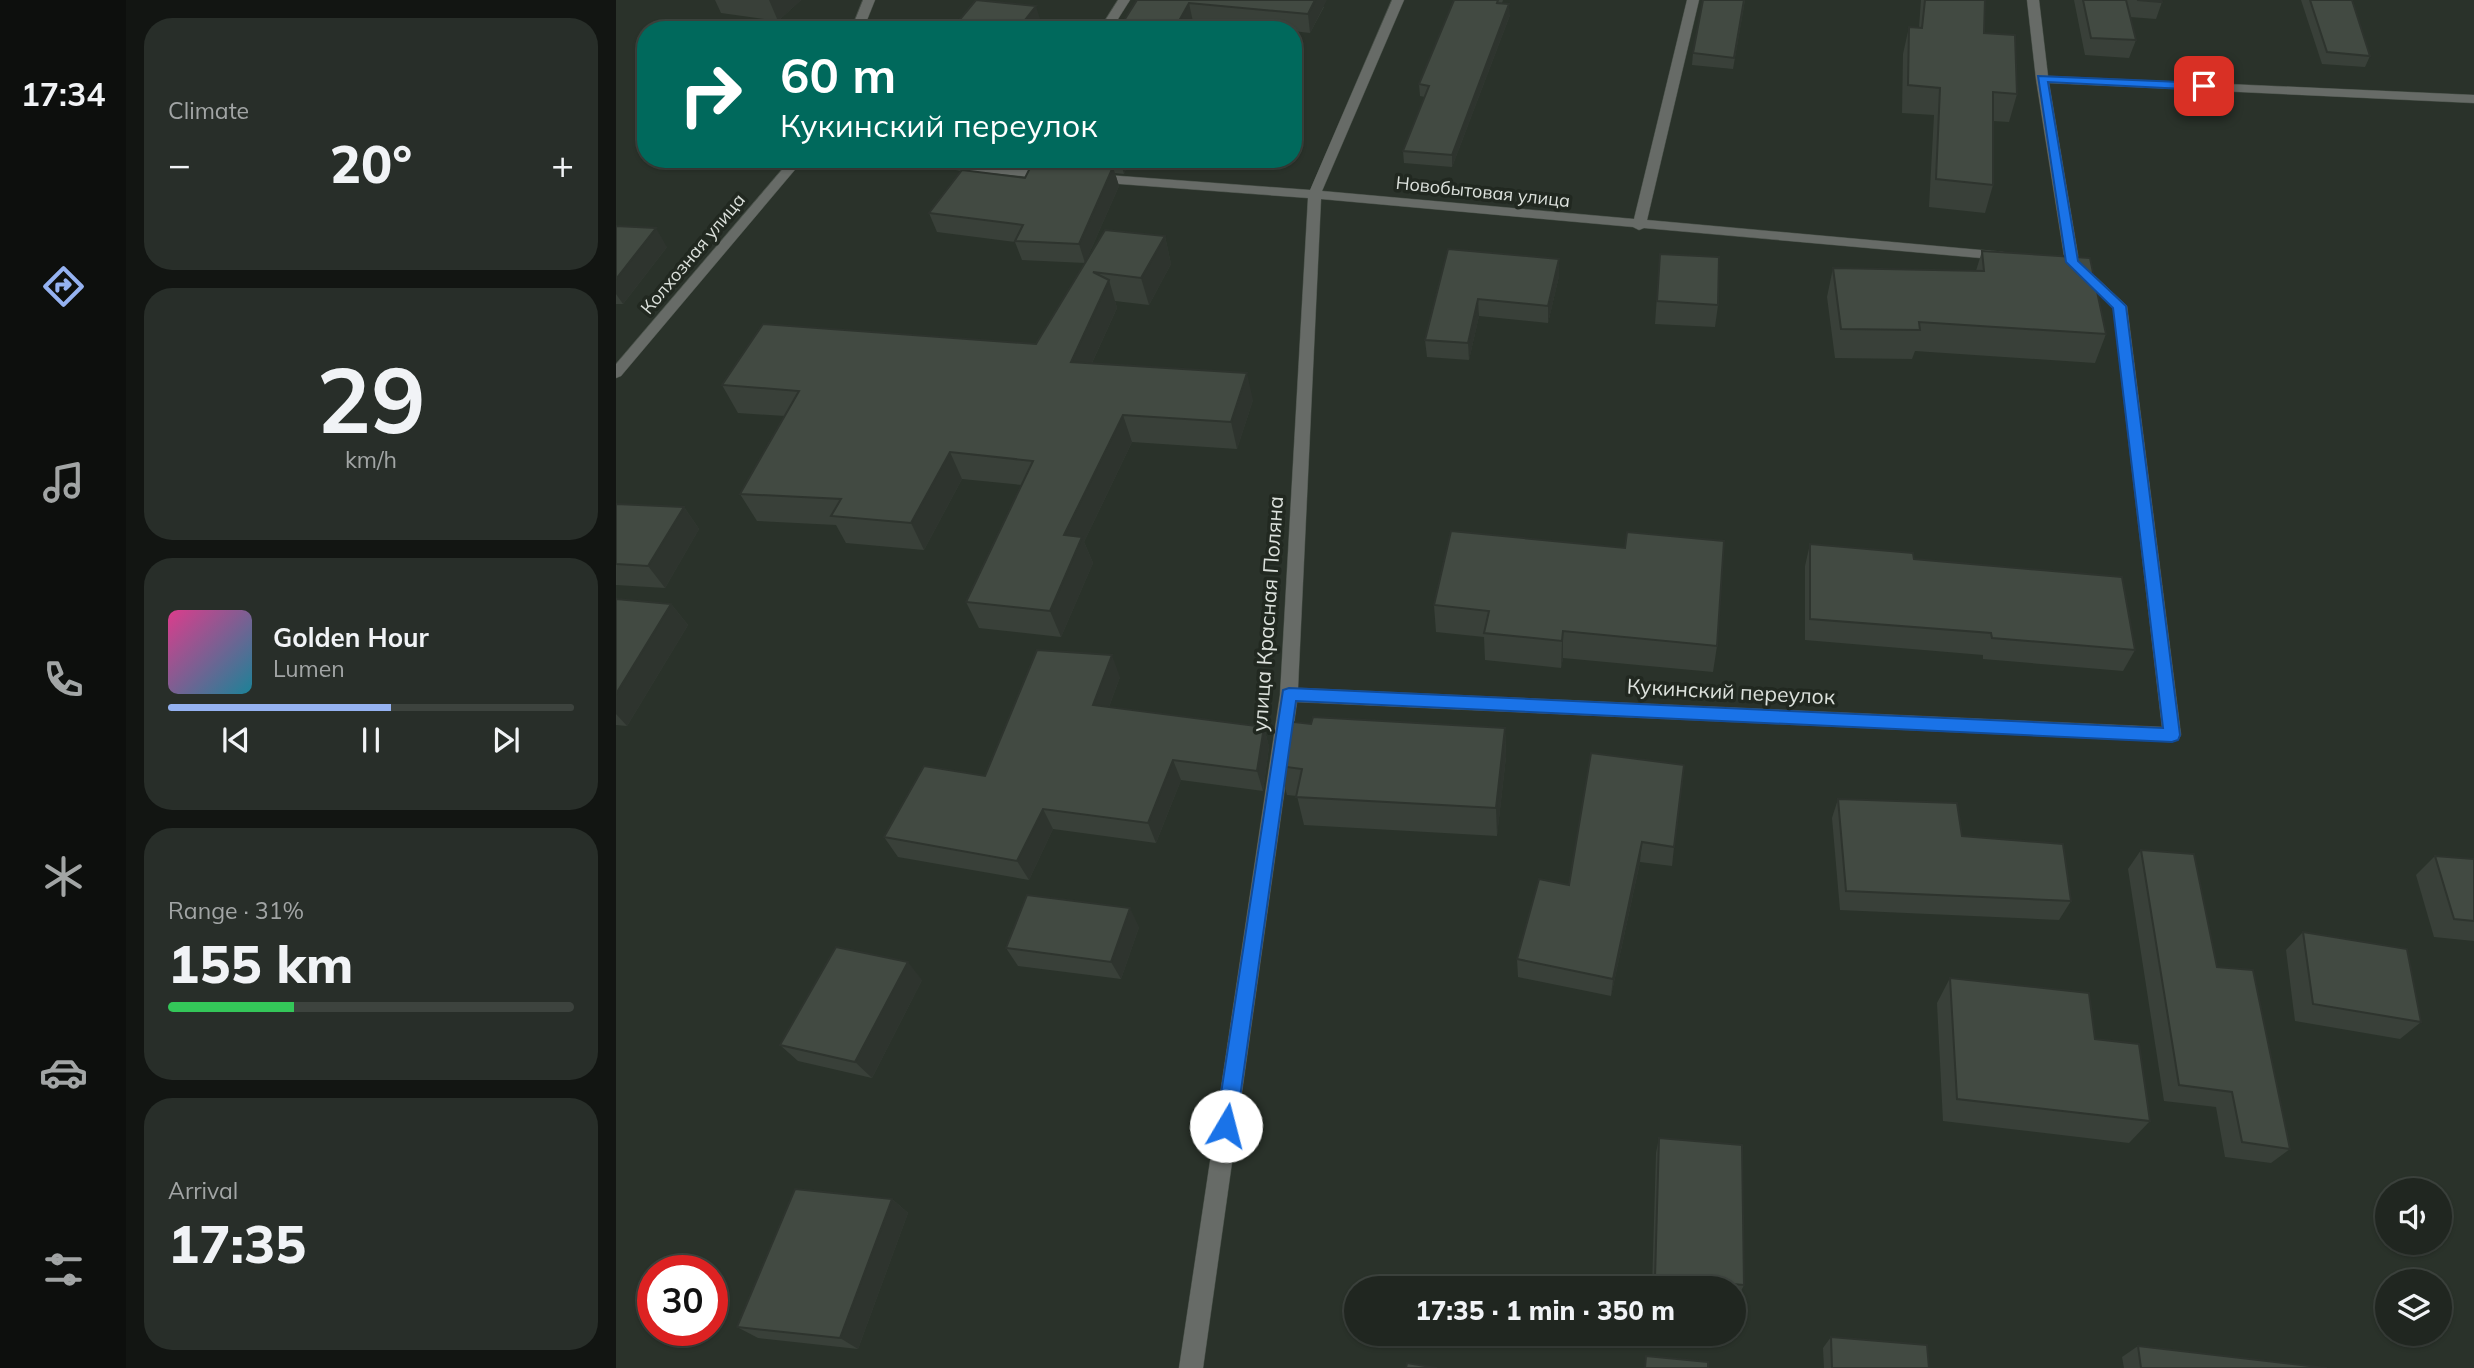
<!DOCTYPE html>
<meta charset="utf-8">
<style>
body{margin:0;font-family:Mulish,sans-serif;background:#282e29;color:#f1f3f6;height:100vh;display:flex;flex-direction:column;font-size:26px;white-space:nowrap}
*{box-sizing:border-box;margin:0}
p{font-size:23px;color:#a2a5a5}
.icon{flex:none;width:38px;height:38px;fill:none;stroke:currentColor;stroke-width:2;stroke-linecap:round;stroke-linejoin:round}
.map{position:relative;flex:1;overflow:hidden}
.drawer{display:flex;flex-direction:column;gap:18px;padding:18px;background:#121512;width:490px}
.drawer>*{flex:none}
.banner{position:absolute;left:21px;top:21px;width:665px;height:147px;border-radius:28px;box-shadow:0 2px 5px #0004,0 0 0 2px #3d433e;background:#00695c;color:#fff;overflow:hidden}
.fabs{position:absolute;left:1759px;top:1178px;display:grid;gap:14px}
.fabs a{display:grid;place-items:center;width:77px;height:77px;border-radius:50%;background:#202620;box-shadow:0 2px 5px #0004,0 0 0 2px #3d433e;font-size:35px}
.speed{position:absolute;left:21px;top:1255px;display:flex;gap:14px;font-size:35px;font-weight:700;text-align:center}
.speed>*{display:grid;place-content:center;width:91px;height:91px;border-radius:50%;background:#202620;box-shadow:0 2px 5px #0004,0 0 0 2px #3d433e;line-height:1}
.speed .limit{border:10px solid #d22;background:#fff;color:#111}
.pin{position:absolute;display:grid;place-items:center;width:60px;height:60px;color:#fff;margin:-30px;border-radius:14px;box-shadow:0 4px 10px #0006}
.me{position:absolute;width:77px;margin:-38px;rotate:8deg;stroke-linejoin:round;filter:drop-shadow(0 0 5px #0008)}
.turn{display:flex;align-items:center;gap:24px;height:147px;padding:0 28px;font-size:32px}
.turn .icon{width:91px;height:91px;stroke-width:2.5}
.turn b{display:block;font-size:49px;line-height:60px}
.big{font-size:52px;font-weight:800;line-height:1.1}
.drawer .widget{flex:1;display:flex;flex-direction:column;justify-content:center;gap:10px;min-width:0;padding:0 24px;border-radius:28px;background:#282e29}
.drawer .dial{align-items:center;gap:0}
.dial b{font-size:91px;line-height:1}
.song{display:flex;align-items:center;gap:21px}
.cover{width:84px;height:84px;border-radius:10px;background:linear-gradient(135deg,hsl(330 70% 55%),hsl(190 70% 35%))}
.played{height:7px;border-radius:4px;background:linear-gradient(90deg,#95b2f1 55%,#3d433e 55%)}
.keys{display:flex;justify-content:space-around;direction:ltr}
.heat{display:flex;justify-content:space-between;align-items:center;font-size:38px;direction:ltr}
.charge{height:10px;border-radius:5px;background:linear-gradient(90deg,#34c759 31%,#3d433e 0)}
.trip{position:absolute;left:728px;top:1276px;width:402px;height:70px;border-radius:35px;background:#202620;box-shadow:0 2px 5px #0004,0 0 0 2px #3d433e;font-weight:800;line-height:70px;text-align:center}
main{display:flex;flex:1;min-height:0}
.dock{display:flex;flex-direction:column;width:126px;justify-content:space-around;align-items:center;background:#0d0f0d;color:#a2a5a5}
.dock .icon{width:49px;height:49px}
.dock .current{color:#95b2f1}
.dock b{font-size:32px;color:#f1f3f6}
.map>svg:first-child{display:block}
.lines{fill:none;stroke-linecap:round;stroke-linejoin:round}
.street-casing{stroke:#464e46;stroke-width:1}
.street{fill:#676b67;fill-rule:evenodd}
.wall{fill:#394039}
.shaded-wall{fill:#2e342e}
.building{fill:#424a42;stroke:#2e342e;stroke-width:2}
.route{fill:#1a73e8;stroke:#114b97;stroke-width:2}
.labels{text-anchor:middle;stroke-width:7;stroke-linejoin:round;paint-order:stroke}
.far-street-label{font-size:18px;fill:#dce1dc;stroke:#212820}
.street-label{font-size:21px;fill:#dce1dc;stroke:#212820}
</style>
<main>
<nav class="dock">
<b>17:34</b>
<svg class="icon current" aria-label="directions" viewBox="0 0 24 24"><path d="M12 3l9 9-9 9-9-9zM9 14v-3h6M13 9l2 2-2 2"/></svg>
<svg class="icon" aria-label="music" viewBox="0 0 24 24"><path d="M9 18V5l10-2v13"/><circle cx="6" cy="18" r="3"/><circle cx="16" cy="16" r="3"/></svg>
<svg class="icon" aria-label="phone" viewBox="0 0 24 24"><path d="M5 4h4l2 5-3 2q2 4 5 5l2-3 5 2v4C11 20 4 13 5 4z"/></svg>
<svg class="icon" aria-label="climate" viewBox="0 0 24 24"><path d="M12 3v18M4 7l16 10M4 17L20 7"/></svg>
<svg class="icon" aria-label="car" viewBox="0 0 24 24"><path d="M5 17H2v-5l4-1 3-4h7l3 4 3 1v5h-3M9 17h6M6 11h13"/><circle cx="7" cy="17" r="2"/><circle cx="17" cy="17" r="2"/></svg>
<svg class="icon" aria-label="filters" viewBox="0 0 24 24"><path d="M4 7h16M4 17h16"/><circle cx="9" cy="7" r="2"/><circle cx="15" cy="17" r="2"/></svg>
</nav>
<section class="drawer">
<div class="widget"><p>Climate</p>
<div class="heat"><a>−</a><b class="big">20°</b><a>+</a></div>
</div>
<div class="widget dial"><b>29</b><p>km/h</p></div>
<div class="widget">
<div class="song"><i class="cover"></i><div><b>Golden Hour</b><p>Lumen</p></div></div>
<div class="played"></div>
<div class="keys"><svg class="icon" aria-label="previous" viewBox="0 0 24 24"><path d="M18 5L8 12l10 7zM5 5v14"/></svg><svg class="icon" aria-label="pause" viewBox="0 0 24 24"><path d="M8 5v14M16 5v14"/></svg><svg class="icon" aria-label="next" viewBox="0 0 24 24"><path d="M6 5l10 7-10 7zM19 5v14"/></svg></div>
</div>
<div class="widget"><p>Range · 31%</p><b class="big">155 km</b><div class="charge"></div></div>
<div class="widget"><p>Arrival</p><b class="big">17:35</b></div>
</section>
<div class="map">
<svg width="1858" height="1368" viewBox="0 0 1858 1368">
<rect width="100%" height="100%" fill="#2a322a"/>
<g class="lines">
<g class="street-casing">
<g id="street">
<path d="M247,0H259L247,30H235Z"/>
<path d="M502,0H514L495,30H483Z"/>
<path d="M776,0H788L706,191L1018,219L1071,0H1083L1031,220L1387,252L1394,256L1387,260L1028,228L1023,230L1017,227L705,199L682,688L1546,727L1497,307L1449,262L1420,79L1411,0H1423L1432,76L1858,95V103L1433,83L1463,261L1511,306L1565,735L1562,740L1556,742L681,702L587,1368H563L664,695L692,198L477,182L471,178L477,174L694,190Z"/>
<path d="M175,159H188L5,376L0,378V364Z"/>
<path d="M268,159H315L435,171L441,175L435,179L274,163Z"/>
</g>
</g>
<use href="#street" class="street"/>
</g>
<g class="wall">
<path d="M99,0H185L162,21L105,13Z"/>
<path d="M521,0L708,7L694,33L677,31V30H664L577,22Z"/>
<path d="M838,0H887L886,3L894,15L836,167L788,163L787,151L809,97L804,96L803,84Z"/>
<path d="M1087,0H1129L1117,69L1076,65L1077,53Z"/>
<path d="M1305,0H1369L1368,33L1401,94L1393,122L1377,121V185L1369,213L1313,207L1318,115L1286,113L1287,54L1293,27H1303Z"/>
<path d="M1458,0H1545L1546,2L1540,19L1514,17L1520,40L1513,58L1469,55Z"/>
<path d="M1685,0H1736L1754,56L1749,67L1706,64Z"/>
<path d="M427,159H514L508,174L499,173L503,186L469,263L549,236L555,264L533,305L499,301L501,308L476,363L637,400L621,449L516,442L468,542L477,563L445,637L363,628L350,602L406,485L346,479L308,550L230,543L220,525L141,521L124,494L169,416L122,413L106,385L420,344L469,263L406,260L399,242L321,232L313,213L409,178L428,163Z"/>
<path d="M0,226L51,247L7,304H0Z"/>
<path d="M832,249L943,276L932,323L863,316L853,360L811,357L809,340Z"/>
<path d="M1366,251L1490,334L1479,363L1299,351L1296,359L1219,358L1211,297L1217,268L1360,271Z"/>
<path d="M1044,254L1102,305L1099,327L1039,324Z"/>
<path d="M0,504L68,507L83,529L49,588L0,585Z"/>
<path d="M1194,544L1298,559L1519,650L1507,671L1367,659V655L1189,640V566Z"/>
<path d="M1009,548L1101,646L1097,672L947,658L945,668L869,660L868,637L820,632L818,605Z"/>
<path d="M0,599L55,604L72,625L11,726L0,725Z"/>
<path d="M504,677L493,707L648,727L653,747L647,791L565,780L540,843L437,829L413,880L282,857L268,837L369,776Z"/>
<path d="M695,724L889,728L890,757L881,836L688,825L681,796L671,795L663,766Z"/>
<path d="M975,753L1058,847L1056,866L1024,862L995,996L902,977L901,959L953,885Z"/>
<path d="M1222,799L1455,901L1443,920L1224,910L1216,818Z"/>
<path d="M1525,850L1601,967L1674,1149L1655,1163L1609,1157L1600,1107L1548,1101L1512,869Z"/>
<path d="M1819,856L1858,859V941L1818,937L1800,875Z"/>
<path d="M523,927L505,979L402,966L390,948Z"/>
<path d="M1687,932L1805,1022L1784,1039L1679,1021L1670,950Z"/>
<path d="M1334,978L1534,1121L1513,1143L1327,1121L1321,1003Z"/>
<path d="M306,980L256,1078L182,1061L164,1045Z"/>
<path d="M1043,1138L1128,1285L1122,1297H1118V1288H1036L1040,1153Z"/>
<path d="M276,1199L292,1213L242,1349L142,1338L121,1327Z"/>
<path d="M1215,1337L1313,1368H1208L1207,1348Z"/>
<path d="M1522,1346L1711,1368H1508L1506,1357Z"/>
</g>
<g class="shaded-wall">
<path d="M153,0H185L162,21Z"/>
<path d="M699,0H711L694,33L692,14Z"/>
<path d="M573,3L577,22L572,30H558Z"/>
<path d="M893,4L894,15L836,167V155Z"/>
<path d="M420,6L427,28L425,30H401Z"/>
<path d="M504,159H514L508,174Z"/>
<path d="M497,167L503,186L469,263L463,244Z"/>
<path d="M40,228L51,247L7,304L0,294V279Z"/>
<path d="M549,236L555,264L533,305L525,278Z"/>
<path d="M943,259V276L932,323V306Z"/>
<path d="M493,280L501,308L464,389L455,362Z"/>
<path d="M862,299L863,316L853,360L852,343Z"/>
<path d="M631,373L637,400L621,449L615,422Z"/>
<path d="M507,415L516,442L468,542L477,563L445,637L434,611L448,535Z"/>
<path d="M334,452L346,479L308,550L295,523Z"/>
<path d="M68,507L83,529L49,588L32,566Z"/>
<path d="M55,604L72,625L11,726L0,714V694Z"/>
<path d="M947,631V658L945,668L946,641Z"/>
<path d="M496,655L504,677L486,726L477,705Z"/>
<path d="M648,727L653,747L647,791L641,771Z"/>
<path d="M889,728L890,757L881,836L880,808Z"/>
<path d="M557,760L565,780L540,843L532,823Z"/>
<path d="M427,809L437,829L413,880L401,861Z"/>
<path d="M1026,842L1024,862L995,996L997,979Z"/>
<path d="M514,908L523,927L505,979L495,962Z"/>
<path d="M292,962L306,980L256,1078L239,1062Z"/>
<path d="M276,1199L292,1213L242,1349L224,1338Z"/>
</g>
<g class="building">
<path d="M360,0L420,6L401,30H335Z"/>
<path d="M521,0H699L692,14L573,3L558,30H502Z"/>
<path d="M838,0H882L881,3L893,4L836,155L787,151L813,86L803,84Z"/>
<path d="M1087,0H1128L1118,58L1077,53Z"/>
<path d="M1309,0H1369L1368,33L1399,35L1401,94L1377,92V185L1320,179L1324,88L1292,85L1293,27L1306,28Z"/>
<path d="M1467,0H1510L1520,40L1475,38Z"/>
<path d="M1521,0H1545L1546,2Z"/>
<path d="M1694,0H1736L1754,56L1711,52Z"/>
<path d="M417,162L497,167L463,244L399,241L407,225L313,213L346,170L409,178Z"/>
<path d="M0,226L40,228L0,279Z"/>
<path d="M489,230L549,236L525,278L477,272L493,280L455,362L631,373L615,422L507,415L448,535L466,537L434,611L350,602L417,461L334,452L295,523L215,516L225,499L124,494L183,391L106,385L147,324L420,344Z"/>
<path d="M832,249L943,259L932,306L862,299L852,343L809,340Z"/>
<path d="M1366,251L1474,258L1490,334L1303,322L1304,330L1225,329L1217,268L1368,271Z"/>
<path d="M1044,254L1103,257L1102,305L1041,301Z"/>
<path d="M0,504L68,507L32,566L0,564Z"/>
<path d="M835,531L1009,548L1011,532L1108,541L1101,646L947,631L946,641L868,633L873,611L818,605Z"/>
<path d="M1194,544L1297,553L1298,559L1506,577L1519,650L1376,638L1375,633L1194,619Z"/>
<path d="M0,599L55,604L0,694Z"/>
<path d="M421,650L496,655L477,705L648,727L641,771L557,760L532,823L427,809L401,861L268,837L308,766L369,776Z"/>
<path d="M697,717L889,728L880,808L680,797L686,769L663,766L669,721L695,724Z"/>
<path d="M975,753L1068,765L1058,847L1026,842L997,979L901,959L923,879L953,885Z"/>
<path d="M1222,799L1341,803L1346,836L1447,844L1455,901L1230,891Z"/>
<path d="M1525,850L1578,854L1601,967L1637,970L1674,1149L1626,1142L1616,1092L1563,1085Z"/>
<path d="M1819,856L1858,859V921L1838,919Z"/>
<path d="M411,895L514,908L495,962L390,948Z"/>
<path d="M1687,932L1791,949L1805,1022L1697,1004Z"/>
<path d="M220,947L292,962L239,1062L164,1045Z"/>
<path d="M1334,978L1473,993L1479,1039L1523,1044L1534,1121L1341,1099Z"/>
<path d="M1043,1138L1126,1145L1128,1285L1039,1278Z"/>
<path d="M179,1189L276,1199L224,1338L121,1327Z"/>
<path d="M1215,1337L1311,1345L1313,1368H1216Z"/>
<path d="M1522,1346L1711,1368H1525Z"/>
<path d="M1030,1356L1092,1362V1368H1029Z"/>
<path d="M791,1363L821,1368H790Z"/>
</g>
<path class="route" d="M1422,76L1588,83L1594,86L1588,90L1432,82L1462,261L1510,306L1564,735L1562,740L1556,742L680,701L620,1126L617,1132L610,1135L603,1132L600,1126L667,690L673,688L1547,728L1497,308L1450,262Z"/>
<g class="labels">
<g class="far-street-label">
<text transform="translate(867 192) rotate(6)" y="6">Новобытовая улица</text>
<text transform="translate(77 254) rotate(-50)" y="6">Колхозная улица</text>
</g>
<g class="street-label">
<text transform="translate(652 614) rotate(-86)" y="7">улица Красная Поляна</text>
<text transform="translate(1115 692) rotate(3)" y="7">Кукинский переулок</text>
</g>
</g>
</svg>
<div class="fabs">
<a><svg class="icon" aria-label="sound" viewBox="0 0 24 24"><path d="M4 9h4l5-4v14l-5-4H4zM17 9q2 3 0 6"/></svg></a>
<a><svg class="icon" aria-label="layers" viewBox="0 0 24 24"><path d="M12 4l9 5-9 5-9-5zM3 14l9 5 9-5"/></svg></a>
</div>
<div class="speed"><div class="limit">30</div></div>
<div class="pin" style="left:1588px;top:86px;background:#d93025"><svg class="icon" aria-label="arrive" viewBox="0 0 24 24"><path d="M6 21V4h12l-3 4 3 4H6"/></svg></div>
<svg class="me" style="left:610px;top:1126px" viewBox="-20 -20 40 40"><circle r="19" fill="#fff"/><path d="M0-13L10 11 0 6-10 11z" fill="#1a73e8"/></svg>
<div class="trip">17:35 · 1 min · 350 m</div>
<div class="banner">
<div class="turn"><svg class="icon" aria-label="right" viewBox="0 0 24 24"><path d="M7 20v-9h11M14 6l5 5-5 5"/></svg><div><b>60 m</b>Кукинский переулок</div></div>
</div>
</div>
</main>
